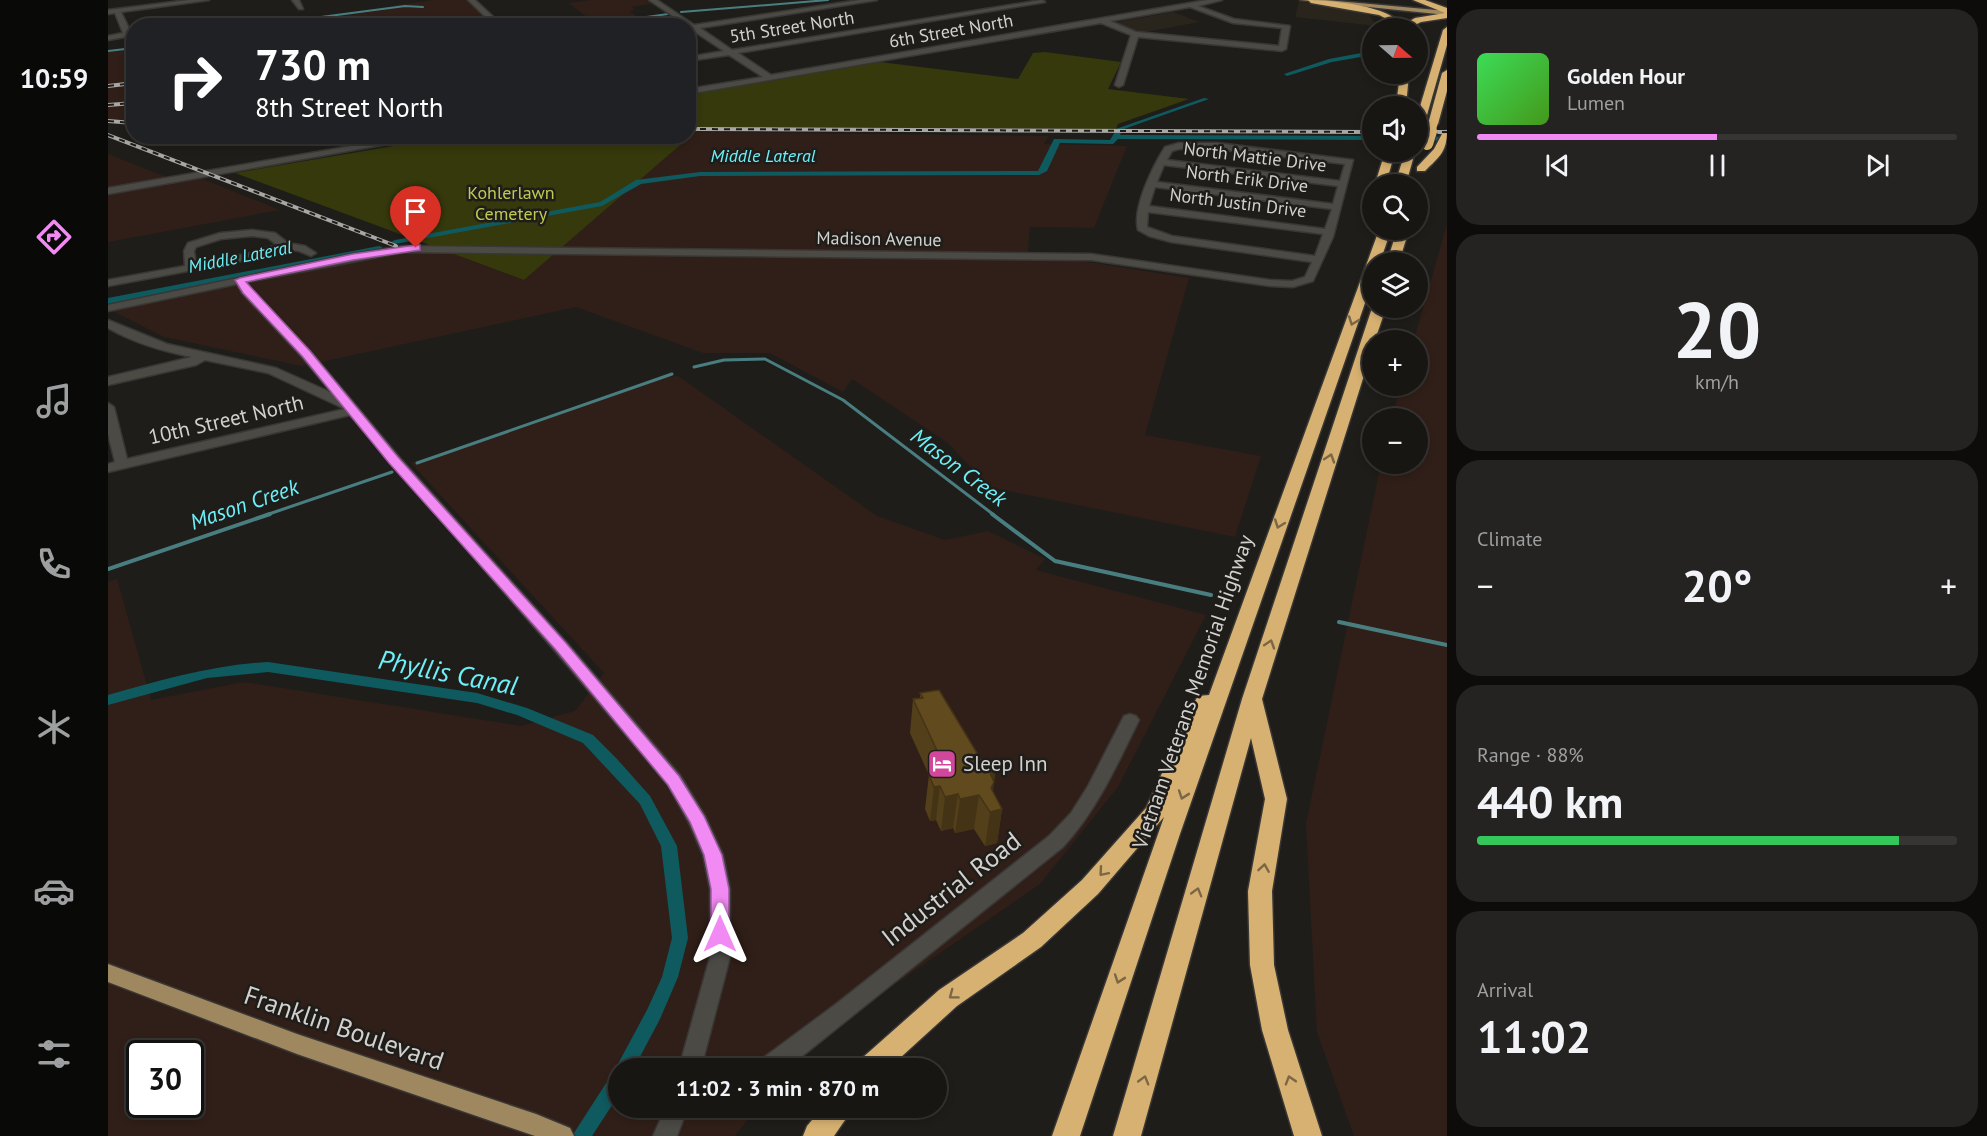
<!DOCTYPE html>
<meta charset="utf-8">
<style>
body{margin:0;font-family:"PT Sans",sans-serif;background:#242321;color:#f1f3f6;height:100vh;display:flex;flex-direction:column;font-size:22px;white-space:nowrap}
*{box-sizing:border-box;margin:0}
p{font-size:20px;color:#9e9fa0}
.icon{flex:none;width:33px;height:33px;fill:none;stroke:currentColor;stroke-width:2;stroke-linecap:round;stroke-linejoin:round}
.map{position:relative;flex:1;overflow:hidden}
.side{display:flex;flex-direction:column;gap:9px;padding:9px;background:#0d0c0a;width:540px}
.side>*{flex:none}
.banner{position:absolute;left:18px;top:18px;width:570px;height:126px;border-radius:24px;box-shadow:0 3px 9px #0003,0 0 0 2px #363533;background:#202124;color:#fff;overflow:hidden}
.needle{width:39px;rotate:110deg}
.tools{position:absolute;left:1254px;top:18px;display:grid;gap:12px}
.tools a{display:grid;place-items:center;width:66px;height:66px;border-radius:50%;background:#171613;box-shadow:0 3px 9px #0003,0 0 0 2px #363533;font-size:30px}
.speed{position:absolute;left:18px;top:1040px;display:flex;gap:12px;font-size:30px;font-weight:700;text-align:center}
.speed>*{display:grid;place-content:center;width:78px;height:78px;border-radius:50%;background:#171613;box-shadow:0 3px 9px #0003,0 0 0 2px #363533;line-height:1}
.speed .limit{border:3px solid #111;border-radius:9px;background:#fff;color:#111}
.pin{position:absolute;display:grid;place-items:center;width:51px;height:51px;color:#fff;margin:-62px -26px;border-radius:50% 50% 50% 0;rotate:-45deg;box-shadow:0 0 6px #0007}
.pin .icon{rotate:45deg}
.me{position:absolute;width:66px;margin:-33px;rotate:0deg;stroke-linejoin:round;filter:drop-shadow(0 0 4px #0008)}
.turn{display:flex;align-items:center;gap:21px;height:126px;padding:0 30px;font-size:27px}
.turn .icon{width:78px;height:78px;stroke-width:2.5}
.turn b{display:block;font-size:42px;line-height:51px}
.big{font-size:45px;font-weight:800;line-height:1.1}
.side .tile{flex:1;display:flex;flex-direction:column;justify-content:center;gap:9px;min-width:0;padding:0 21px;border-radius:24px;background:#242321}
.side .dial{align-items:center;gap:0}
.dial b{font-size:78px;line-height:1}
.song{display:flex;align-items:center;gap:18px}
.cover{width:72px;height:72px;border-radius:9px;background:linear-gradient(135deg,hsl(130 70% 55%),hsl(100 70% 35%))}
.played{height:6px;border-radius:3px;background:linear-gradient(90deg,#f28af3 50%,#363533 50%)}
.keys{display:flex;justify-content:space-around;direction:ltr}
.heat{display:flex;justify-content:space-between;align-items:center;font-size:33px;direction:ltr}
.charge{height:9px;border-radius:4px;background:linear-gradient(90deg,#34c759 88%,#363533 0)}
.trip{position:absolute;left:500px;top:1058px;width:339px;height:60px;border-radius:30px;background:#171613;box-shadow:0 3px 9px #0003,0 0 0 2px #363533;font-weight:800;line-height:60px;text-align:center}
main{display:flex;flex:1;min-height:0}
.menu{display:flex;flex-direction:column;width:108px;justify-content:space-around;align-items:center;background:#090908;color:#9e9fa0}
.menu .icon{width:42px;height:42px}
.menu .selected{color:#f28af3}
.menu b{font-size:27px;color:#f1f3f6}
.map>svg:first-child{display:block}
.built{fill:#2a251c}
.industrial{fill:#301f18;fill-rule:evenodd}
.green{fill:#35390c}
.lines{fill:none;stroke-linecap:round;stroke-linejoin:round}
.stream-far2{stroke:#497e81;stroke-width:2}
.stream-far1{stroke:#497e81;stroke-width:3}
.stream{stroke:#497e81;stroke-width:4}
.canal{fill:#0e5a5f;fill-rule:evenodd}
.minor-casing{stroke:#393735;stroke-width:3}
.major-casing{stroke:#393735;stroke-width:3}
.highway-casing{stroke:#393735;stroke-width:3}
.minor{fill:#4c4a45;fill-rule:evenodd}
.major{fill:#9f885f;fill-rule:evenodd}
.highway{fill:#d7b171;fill-rule:evenodd}
.rail-casing{stroke:#a9a7a5;stroke-width:4}
.rail{stroke:#1f1d19;stroke-width:2;stroke-dasharray:6;stroke-linecap:butt}
.highway-bridge-far1-casing{stroke:#393735;stroke-width:10;stroke-linecap:butt}
.highway-bridge-casing{stroke:#393735;stroke-width:14;stroke-linecap:butt}
.highway-bridge-far1{stroke:#d7b171;stroke-width:9}
.highway-bridge{stroke:#d7b171;stroke-width:12}
.wall{fill:#53401a}
.shaded-wall{fill:#443415}
.building{fill:#614b1e;stroke:#443415;stroke-width:1.5}
.oneway{stroke:#7b6745}
.route{fill:#f28af3;stroke:#9d5a9e;stroke-width:1.5}
.labels{text-anchor:middle;stroke-width:5;stroke-linejoin:round;paint-order:stroke}
.far-street-label{font-size:18px;fill:#d3d1cf;stroke:#1f1d19}
.far-water-label{font-size:18px;font-style:italic;fill:#6df0f9;stroke:#1f1d19}
.far-park-label{font-size:18px;fill:#bfca51;stroke:#1f1d19}
.street-label{font-size:21px;fill:#d3d1cf;stroke:#1f1d19}
.poi-label{font-size:21px;fill:#d3d1cf;stroke:#1f1d19;text-anchor:start}
.water-label{font-size:22px;font-style:italic;fill:#6df0f9;stroke:#1f1d19}
.near-street-label{font-size:26px;fill:#d3d1cf;stroke:#1f1d19}
.near-water-label{font-size:27px;font-style:italic;fill:#6df0f9;stroke:#1f1d19}
</style>
<main>
<nav class="menu">
<b>10:59</b>
<svg class="icon selected" aria-label="directions" viewBox="0 0 24 24"><path d="M12 3l9 9-9 9-9-9zM9 14v-3h6M13 9l2 2-2 2"/></svg>
<svg class="icon" aria-label="music" viewBox="0 0 24 24"><path d="M9 18V5l10-2v13"/><circle cx="6" cy="18" r="3"/><circle cx="16" cy="16" r="3"/></svg>
<svg class="icon" aria-label="phone" viewBox="0 0 24 24"><path d="M5 4h4l2 5-3 2q2 4 5 5l2-3 5 2v4C11 20 4 13 5 4z"/></svg>
<svg class="icon" aria-label="climate" viewBox="0 0 24 24"><path d="M12 3v18M4 7l16 10M4 17L20 7"/></svg>
<svg class="icon" aria-label="car" viewBox="0 0 24 24"><path d="M5 17H2v-5l4-1 3-4h7l3 4 3 1v5h-3M9 17h6M6 11h13"/><circle cx="7" cy="17" r="2"/><circle cx="17" cy="17" r="2"/></svg>
<svg class="icon" aria-label="filters" viewBox="0 0 24 24"><path d="M4 7h16M4 17h16"/><circle cx="9" cy="7" r="2"/><circle cx="15" cy="17" r="2"/></svg>
</nav>
<div class="map">
<svg width="1339" height="1136" viewBox="0 0 1339 1136">
<rect width="100%" height="100%" fill="#1f1d19"/>
<g class="built">
<path d="M1191,2L1256,8L1269,26L1187,17Z"/>
<path d="M1065,12L1091,22L1032,33L1004,23Z"/>
</g>
<g class="industrial">
<path d="M326,0H359L389,25L166,26L289,8L287,5Z"/>
<path d="M483,0H538L543,4L523,7L527,10L521,11L528,16L483,20L461,3Z"/>
<path d="M25,50V121L0,120V52Z"/>
<path d="M587,132L941,136L936,144L1019,146L986,228L922,227L919,260L973,261L1081,278L1037,435L1153,456L1127,537L881,487L840,443L744,379L735,392L662,353H595L468,307L194,366L56,337L5,311L322,245L416,280Z"/>
<path d="M0,154L71,182L92,178L172,210L0,242Z"/>
<path d="M1339,224V1136H1246L1209,1032L1198,824L1273,464H1310V418H1284L1293,386H1310V340H1306Z"/>
<path d="M570,376L769,516L837,540L880,531L937,559L928,570L1098,615L1010,787L932,884L703,1042L682,1068H510V1107H650L627,1136H0V582L9,579L43,700L136,682L413,726L467,711L496,673L303,463L559,377ZM32,1053H82V1104H32Z"/>
</g>
<path class="green" d="M937,52L1013,62L1000,89L1081,99L1010,124L1008,129L593,127L416,280L127,173L338,137L580,136L581,95L772,62L910,79L925,53Z"/>
<g class="lines">
<g class="stream-far2">
<path d="M573,12L720,0"/>
<path d="M145,26L297,6L315,7"/>
<path d="M435,26L503,22L560,14"/>
<path d="M0,51L26,48"/>
</g>
<g class="stream-far1">
<path d="M586,367L616,360L657,359L735,400L886,515"/>
<path d="M309,463L564,374"/>
<path d="M158,515L284,472"/>
</g>
<g class="stream">
<path d="M884,514L947,561L1103,595"/>
<path d="M0,569L162,514"/>
<path d="M1231,622L1339,645"/>
</g>
<g class="canal">
<path d="M1264,51V55L1224,62L1179,76L1176,74L1221,59Z"/>
<path d="M1096,98L1101,99L1013,130L1008,129Z"/>
<path d="M1009,131L1013,133L1012,135L1264,136V140L1010,139L1005,144L952,143L939,171L931,175L592,176L533,184L494,206L287,244L283,242L287,240L492,202L528,180L592,172L930,171L946,139L1002,140L1007,132Z"/>
<path d="M1310,136L1339,137V141L1310,140Z"/>
<path d="M271,246L274,247V251L0,304V298Z"/>
<path d="M160,662L369,693L419,708L485,735L509,759L542,796L569,846L580,938L570,977L552,1019L526,1068H510V1096L484,1136H464L504,1074L510,1072L508,1068L511,1062L539,1010L554,977L564,938L553,846L532,804L475,743L409,715L369,703L160,672L99,678L0,705V695C53,680 105,665 160,662Z"/>
</g>
<g class="minor-casing">
<g id="minor">
<path d="M81,0H101L13,12L26,39V46H21L17,37L0,40V36L15,33L7,13L0,14V10Z"/>
<path d="M184,0H191L195,9H191Z"/>
<path d="M360,0H367L395,26H387Z"/>
<path d="M541,0H549L586,25L752,0H769L592,28L624,50L934,0L937,2L630,53L663,75L1099,0H1114L1090,6L1126,19L1182,26L1178,49L1174,51L1030,37L1015,85L1011,87L1007,85L1023,35L993,23L580,94V89L655,77L621,55L580,61V57L616,51L584,30H580V26ZM1082,7L1125,23L1174,28L1171,46L1028,32L1002,21Z"/>
<path d="M302,136H324L0,194V188Z"/>
<path d="M1071,143H1109L1245,160L1225,237L1205,281L1185,287L1162,286L983,260L296,252L139,282L143,289L202,351L291,457L459,643L572,775L597,816L615,855L622,889V957L593,1068H571L602,957V889L595,855L581,823L560,785L447,651L242,415L0,472V464L7,462L0,434V403L6,407L19,459L237,409L160,373L97,360L88,365L0,385V377L84,357C54,351 26,343 0,328V320L59,344L168,368L224,393L194,357L134,293L129,284L0,311V305L245,254L296,246L983,254L1162,280L1184,281L1197,277L1204,262L1063,242L1041,236L1030,230C1024,208 1045,166 1057,147ZM1071,149H1109L1237,164L1232,181L1059,160L1064,151ZM1056,165L1230,186L1225,204L1049,182ZM1047,187L1224,209L1217,229L1041,206ZM1040,212L1215,234L1207,256L1064,236L1039,227Z"/>
<path d="M144,230L167,233L180,243L197,246L208,253L203,256L191,251L177,249L144,259L0,286V280L77,266L76,251L80,243L112,233ZM144,236L160,238L169,245L142,253L88,264L86,251L88,247L113,239Z"/>
<path d="M1022,714L1028,716L1031,720C1009,765 989,810 955,847L693,1057L677,1068H648L651,1061L728,1004L941,836L963,813L980,786L1016,716Z"/>
<path d="M558,1107H580L569,1136H545Z"/>
</g>
</g>
<g class="major-casing">
<g id="major">
<path d="M1192,0H1218L1339,11V15Z"/>
<path d="M0,964L189,1034L428,1114L462,1128L466,1136H427L189,1054L0,982Z"/>
</g>
</g>
<g class="highway-casing">
<g id="highway">
<path d="M1200,0C1220,0 1286,6 1293,26L1307,18L1337,13L1305,0H1317L1339,8V18L1313,22L1301,28H1286L1283,21L1271,15L1203,3Z"/>
<path d="M1339,27V45L1315,129L1310,132V113L1335,30Z"/>
<path d="M1339,70V91L1330,124L1321,126L1320,124L1334,73Z"/>
<path d="M1292,74H1301L1298,106H1288Z"/>
<path d="M1339,131C1339,152 1331,157 1317,171H1309V167L1326,149L1335,132Z"/>
<path d="M1277,152H1287L1278,184H1267Z"/>
<path d="M1297,152H1307L1298,184H1287Z"/>
<path d="M1271,230H1283L1272,262H1264V283L1072,834L972,1136H944L1056,817L990,894L933,947L849,1006L781,1068H749L753,1059L831,990L915,933L974,880L1038,808L1087,701L1090,696L1101,695Z"/>
<path d="M1289,230H1301L1291,262H1279Z"/>
<path d="M1264,308H1278L1267,340H1264V350L1154,699L1179,799L1164,891L1166,965L1180,1030L1214,1136H1186L1154,1030L1142,965L1140,891L1157,799L1143,738L1033,1136H1005L1134,699Z"/>
<path d="M715,1107H746L726,1136H695L699,1126Z"/>
</g>
</g>
<use href="#minor" class="minor"/>
<use href="#major" class="major"/>
<use href="#highway" class="highway"/>
<g class="rail-casing">
<g id="rail">
<path d="M0,86L26,83"/>
<path d="M0,105L26,103"/>
<path d="M0,121L26,123"/>
<path d="M580,129L1264,132"/>
<path d="M1310,132H1339"/>
<path d="M0,135L288,246"/>
</g>
</g>
<use href="#rail" class="rail"/>
<g class="highway-bridge-far1-casing">
<path id="highway-bridge-far1" d="M1322,133L1325,124"/>
</g>
<g class="highway-bridge-casing">
<path id="highway-bridge" d="M1319,144L1323,131"/>
</g>
<use href="#highway-bridge-far1" class="highway-bridge-far1"/>
<use href="#highway-bridge" class="highway-bridge"/>
</g>
<path class="wall" d="M812,693L885,792L894,809L889,843L877,846L866,829L847,833L845,828L833,831L828,820L822,821L817,809L821,775L802,733L805,699L812,698Z"/>
<g class="shaded-wall">
<path d="M888,770L883,804L882,773Z"/>
<path d="M832,786L828,820L822,821L826,787Z"/>
<path d="M850,794L845,828L833,831L837,797Z"/>
<path d="M871,795L866,829L847,833L852,799Z"/>
<path d="M894,809L889,843L877,846L882,812Z"/>
</g>
<path class="building" d="M831,690L875,763L883,762L888,770L882,773L886,782L883,788L894,809L882,812L871,795L852,799L850,794L837,797L832,786L826,787L821,775L839,772L805,699L815,698L812,693Z"/>
<defs><path id="oneway-chevron" d="M-2-3.5L2.5 0L-2 3.5" fill="none" stroke-width="1.6" stroke-linecap="round" stroke-linejoin="round" transform="scale(1.5)"/></defs>
<g class="oneway">
<use href="#oneway-chevron" transform="translate(1245 321) rotate(110)"/>
<use href="#oneway-chevron" transform="translate(1222 458) rotate(-72)"/>
<use href="#oneway-chevron" transform="translate(1171 524) rotate(110)"/>
<use href="#oneway-chevron" transform="translate(1162 644) rotate(-72)"/>
<use href="#oneway-chevron" transform="translate(1075 795) rotate(109)"/>
<use href="#oneway-chevron" transform="translate(1156 868) rotate(-81)"/>
<use href="#oneway-chevron" transform="translate(995 872) rotate(131)"/>
<use href="#oneway-chevron" transform="translate(1089 892) rotate(-74)"/>
<use href="#oneway-chevron" transform="translate(1011 979) rotate(109)"/>
<use href="#oneway-chevron" transform="translate(845 995) rotate(143)"/>
<use href="#oneway-chevron" transform="translate(1036 1080) rotate(-74)"/>
<use href="#oneway-chevron" transform="translate(1182 1080) rotate(-107)"/>
</g>
<path class="route" d="M308,245H312V250L245,260L138,282L202,351L290,457L458,643L571,776L596,816L614,855L621,889V934L619,940L612,942L606,940L603,934V889L596,855L582,822L560,785L448,650L281,463L194,356L135,293L127,280L132,278L245,254Z"/>
<defs>
<g id="hotel-square" transform="scale(1.5)"><rect x="-9" y="-9" width="18" height="18" rx="4" fill="#d1479c" stroke="#1f1d19"/><path d="M-6-4.5h1.5V1H6V5H4.5V3h-9V5H-6ZM-4 0a1.8 1.8 0 1 1 3.6 0ZM.5 0V-2.5h3Q6-2.5 6 0Z" fill="#fff"/></g>
</defs>
<g fill-rule="evenodd">
<use href="#hotel-square" x="834" y="764"/>
</g>
<g class="labels">
<g class="far-street-label">
<text transform="translate(684 27) rotate(-9)" y="6">5th Street North</text>
<text transform="translate(843 31) rotate(-10)" y="6">6th Street North</text>
<text transform="translate(1147 157) rotate(7)" y="6">North Mattie Drive</text>
<text transform="translate(1139 179) rotate(7)" y="6">North Erik Drive</text>
<text transform="translate(1130 203) rotate(7)" y="6">North Justin Drive</text>
<text transform="translate(771 239) rotate(1)" y="6">Madison Avenue</text>
</g>
<g class="far-water-label">
<text x="655" y="162">Middle Lateral</text>
<text transform="translate(132 257) rotate(-11)" y="6">Middle Lateral</text>
</g>
<g class="far-park-label">
<text x="403" y="199">Kohlerlawn<tspan x="403" dy="21">Cemetery</tspan></text>
</g>
<g class="street-label">
<text transform="translate(118 420) rotate(-13)" y="7">10th Street North</text>
<text transform="translate(1085 692) rotate(-71)" y="7">Vietnam Veterans Memorial Highway</text>
</g>
<g class="poi-label">
<text x="855" y="771">Sleep Inn</text>
</g>
<g class="water-label">
<text transform="translate(851 467) rotate(37)" y="8">Mason Creek</text>
<text transform="translate(136 504) rotate(-19)" y="8">Mason Creek</text>
</g>
<g class="near-street-label">
<text transform="translate(843 889) rotate(-38)" y="9">Industrial Road</text>
<text transform="translate(236 1028) rotate(19)" y="9">Franklin Boulevard</text>
</g>
<g class="near-water-label">
<text transform="translate(340 673) rotate(11)" y="9">Phyllis Canal</text>
</g>
</g>
</svg>
<div class="tools">
<a><svg class="needle" viewBox="-14 -14 28 28"><path d="M0-13l5 13h-10z" fill="#e53935"/><path d="M0 13l5-13h-10z" fill="#9e9fa0"/></svg></a>
<a><svg class="icon" aria-label="sound" viewBox="0 0 24 24"><path d="M4 9h4l5-4v14l-5-4H4zM17 9q2 3 0 6"/></svg></a>
<a><svg class="icon" aria-label="search" viewBox="0 0 24 24"><circle cx="10" cy="10" r="6"/><path d="M15 15l6 6"/></svg></a>
<a><svg class="icon" aria-label="layers" viewBox="0 0 24 24"><path d="M12 4l9 5-9 5-9-5zM3 14l9 5 9-5"/></svg></a>
<a>+</a>
<a>−</a>
</div>
<div class="speed"><div class="limit">30</div></div>
<div class="pin" style="left:308px;top:248px;background:#d93025"><svg class="icon" aria-label="arrive" viewBox="0 0 24 24"><path d="M6 21V4h12l-3 4 3 4H6"/></svg></div>
<svg class="me" style="left:612px;top:934px" viewBox="-20 -20 40 40"><path d="M0-17L14 15 0 8-14 15z" fill="#f28af3" stroke="#fff" stroke-width="4"/></svg>
<div class="trip">11:02 · 3 min · 870 m</div>
<div class="banner">
<div class="turn"><svg class="icon" aria-label="right" viewBox="0 0 24 24"><path d="M7 20v-9h11M14 6l5 5-5 5"/></svg><div><b>730 m</b>8th Street North</div></div>
</div>
</div>
<section class="side">
<div class="tile">
<div class="song"><i class="cover"></i><div><b>Golden Hour</b><p>Lumen</p></div></div>
<div class="played"></div>
<div class="keys"><svg class="icon" aria-label="previous" viewBox="0 0 24 24"><path d="M18 5L8 12l10 7zM5 5v14"/></svg><svg class="icon" aria-label="pause" viewBox="0 0 24 24"><path d="M8 5v14M16 5v14"/></svg><svg class="icon" aria-label="next" viewBox="0 0 24 24"><path d="M6 5l10 7-10 7zM19 5v14"/></svg></div>
</div>
<div class="tile dial"><b>20</b><p>km/h</p></div>
<div class="tile"><p>Climate</p>
<div class="heat"><a>−</a><b class="big">20°</b><a>+</a></div>
</div>
<div class="tile"><p>Range · 88%</p><b class="big">440 km</b><div class="charge"></div></div>
<div class="tile"><p>Arrival</p><b class="big">11:02</b></div>
</section>
</main>
